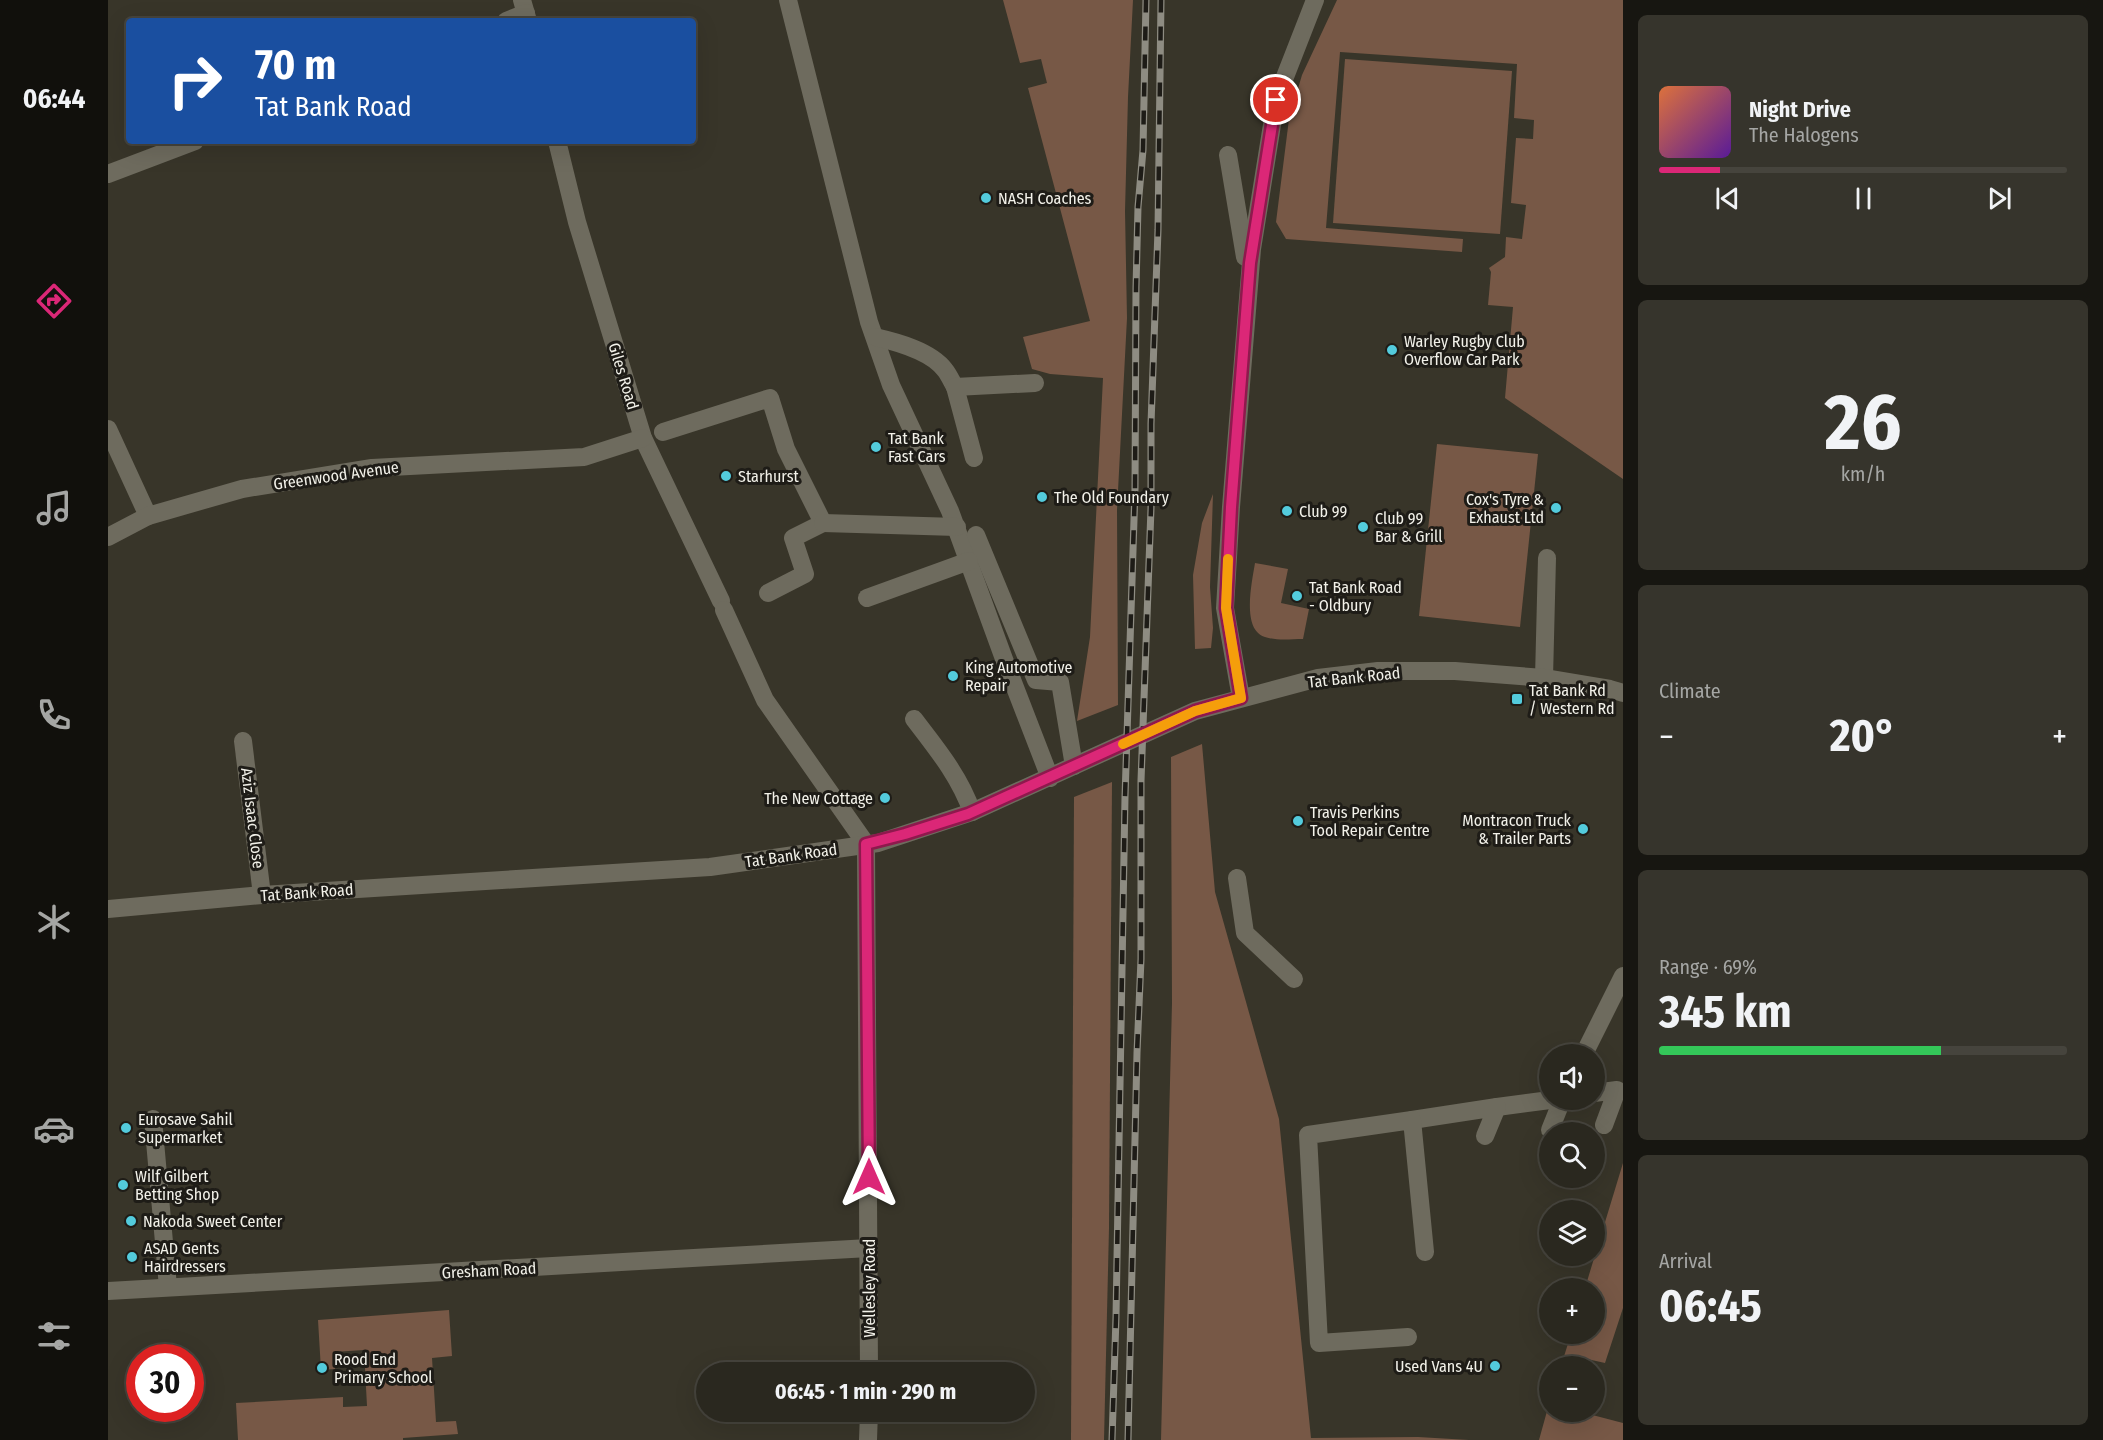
<!DOCTYPE html>
<meta charset="utf-8">
<style>
body{margin:0;font-family:"Fira Sans Condensed",sans-serif;background:#36342c;color:#f1f3f6;height:100vh;display:flex;flex-direction:column;font-size:22px;white-space:nowrap}
*{box-sizing:border-box;margin:0}
p{font-size:20px;color:#a5a6a4}
.icon{flex:none;width:33px;height:33px;fill:none;stroke:currentColor;stroke-width:2;stroke-linecap:round;stroke-linejoin:round}
.map{position:relative;flex:1;overflow:hidden}
.drawer{display:flex;flex-direction:column;gap:15px;padding:15px;background:#171611;width:480px}
.drawer>*{flex:none}
.top-card{position:absolute;left:18px;top:18px;width:570px;height:126px;border-radius:6px;box-shadow:0 6px 24px #0002,0 0 0 2px #46443d;background:#1a4fa0;color:#fff;overflow:hidden}
.fabs{position:absolute;left:1431px;top:1044px;display:grid;gap:12px}
.fabs a{display:grid;place-items:center;width:66px;height:66px;border-radius:50%;background:#2a281f;box-shadow:0 6px 24px #0002,0 0 0 2px #46443d;font-size:30px}
.speed{position:absolute;left:18px;top:1344px;display:flex;gap:12px;font-size:30px;font-weight:700;text-align:center}
.speed>*{display:grid;place-content:center;width:78px;height:78px;border-radius:50%;background:#2a281f;box-shadow:0 6px 24px #0002,0 0 0 2px #46443d;line-height:1}
.speed .limit{border:9px solid #d22;background:#fff;color:#111}
.pin{position:absolute;display:grid;place-items:center;width:51px;height:51px;color:#fff;margin:-26px;border:3px solid #fff;border-radius:50%;box-shadow:0 2px 6px #0007}
.me{position:absolute;width:66px;margin:-33px;rotate:0deg;stroke-linejoin:round;filter:drop-shadow(0 0 4px #0008)}
.turn{display:flex;align-items:center;gap:21px;height:126px;padding:0 30px;font-size:27px}
.turn .icon{width:78px;height:78px;stroke-width:2.5}
.turn b{display:block;font-size:42px;line-height:51px}
.big{font-size:45px;font-weight:700;line-height:1.1}
.drawer .widget{flex:1;display:flex;flex-direction:column;justify-content:center;gap:9px;min-width:0;padding:0 21px;border-radius:9px;background:#36342c}
.drawer .dial{align-items:center;gap:0}
.dial b{font-size:78px;line-height:1}
.song{display:flex;align-items:center;gap:18px}
.cover{width:72px;height:72px;border-radius:9px;background:linear-gradient(135deg,hsl(20 70% 55%),hsl(270 70% 35%))}
.played{height:6px;border-radius:3px;background:linear-gradient(90deg,#db2777 15%,#46443d 15%)}
.keys{display:flex;justify-content:space-around;direction:ltr}
.heat{display:flex;justify-content:space-between;align-items:center;font-size:33px;direction:ltr}
.charge{height:9px;border-radius:4px;background:linear-gradient(90deg,#34c759 69%,#46443d 0)}
.trip{position:absolute;left:588px;top:1362px;width:339px;height:60px;border-radius:30px;background:#2a281f;box-shadow:0 6px 24px #0002,0 0 0 2px #46443d;font-weight:700;line-height:60px;text-align:center}
main{display:flex;flex:1;min-height:0}
.dock{display:flex;flex-direction:column;width:108px;justify-content:space-around;align-items:center;background:#11100c;color:#a5a6a4}
.dock .icon{width:42px;height:42px}
.dock .active{color:#db2777}
.dock b{font-size:27px;color:#f1f3f6}
.map>svg:first-child{display:block}
.green{fill:#775846}
.lines{fill:none;stroke-linecap:round;stroke-linejoin:round}
.minor{stroke:#6e6b5e;stroke-width:18}
.rail-casing{stroke:#8e8c82;stroke-width:7}
.rail{stroke:#1e1c17;stroke-width:4.5;stroke-dasharray:14;stroke-linecap:butt}
.route-casing{stroke:#8e194d;stroke-width:15}
.route{stroke:#db2777;stroke-width:10}
.slow{stroke:#f59e0b;stroke-width:10}
.poi-dot{fill:#53cbdc;stroke:#1e1c17;stroke-width:2}
.labels{text-anchor:middle;stroke-width:6;stroke-linejoin:round;paint-order:stroke}
.poi-label{font-size:16px;fill:#f2f1e9;stroke:#1e1c17;text-anchor:start}
.street-label{font-size:16px;fill:#f2f1e9;stroke:#1e1c17}
</style>
<main>
<nav class="dock">
<b>06:44</b>
<svg class="icon active" aria-label="directions" viewBox="0 0 24 24"><path d="M12 3l9 9-9 9-9-9zM9 14v-3h6M13 9l2 2-2 2"/></svg>
<svg class="icon" aria-label="music" viewBox="0 0 24 24"><path d="M9 18V5l10-2v13"/><circle cx="6" cy="18" r="3"/><circle cx="16" cy="16" r="3"/></svg>
<svg class="icon" aria-label="phone" viewBox="0 0 24 24"><path d="M5 4h4l2 5-3 2q2 4 5 5l2-3 5 2v4C11 20 4 13 5 4z"/></svg>
<svg class="icon" aria-label="climate" viewBox="0 0 24 24"><path d="M12 3v18M4 7l16 10M4 17L20 7"/></svg>
<svg class="icon" aria-label="car" viewBox="0 0 24 24"><path d="M5 17H2v-5l4-1 3-4h7l3 4 3 1v5h-3M9 17h6M6 11h13"/><circle cx="7" cy="17" r="2"/><circle cx="17" cy="17" r="2"/></svg>
<svg class="icon" aria-label="filters" viewBox="0 0 24 24"><path d="M4 7h16M4 17h16"/><circle cx="9" cy="7" r="2"/><circle cx="15" cy="17" r="2"/></svg>
</nav>
<div class="map">
<svg width="1515" height="1440" viewBox="0 0 1515 1440">
<rect width="100%" height="100%" fill="#383529"/>
<g class="green">
<path d="M895,0H1025L1020,97L1017,211L1019,318L1009,510L1010,705L969,721L982,637L995,378L942,374L924,369L915,337L982,321L920,88L939,83L933,59L912,63Z"/>
<path d="M1229,0H1515V479L1397,398L1405,307L1380,305L1383,272L1381,268L1397,257L1398,237L1414,239L1418,205L1403,203L1408,138L1425,139L1426,120L1406,118L1409,64L1232,52L1218,228L1355,239L1354,252L1178,239L1168,222L1181,119L1194,75Z"/>
<path d="M1237,59L1404,71L1392,234L1225,223Z"/>
<path d="M1329,444L1430,454L1412,627L1311,616Z"/>
<path d="M1105,494L1102,587L1105,628L1103,648L1087,649L1085,575L1094,523Z"/>
<path d="M1147,563L1180,569L1173,603L1201,609L1195,639C1183,639 1169,641 1157,637C1133,630 1144,582 1147,563Z"/>
<path d="M1094,744L1107,892L1171,1119L1203,1438L1310,1437L1361,1440H1053L1064,1003L1063,757Z"/>
<path d="M1004,782L1001,1228L996,1440H963L966,797Z"/>
<path d="M1515,1163V1308L1497,1363L1479,1359L1478,1366H1453L1463,1334H1486V1288H1477Z"/>
<path d="M341,1310L344,1356L324,1358L328,1422L348,1421L350,1434L295,1438V1440H130L128,1403L235,1397V1407L259,1406L256,1350L226,1352L227,1369L213,1370L210,1320Z"/>
<path d="M1441,1404L1442,1412H1473L1515,1423V1440H1431Z"/>
</g>
<g class="lines">
<g class="minor">
<path d="M414,0L420,21"/>
<path d="M680,0L761,322L783,385L842,511L896,659L942,778"/>
<path d="M398,21L418,13"/>
<path d="M449,141L469,222L535,438L613,601"/>
<path d="M1120,155L1137,257"/>
<path d="M0,174L87,141"/>
<path d="M767,337C789,342 823,351 837,370C841,375 844,382 847,387"/>
<path d="M0,429L40,516"/>
<path d="M555,432L662,398L678,449L715,523L685,538L697,574L660,593"/>
<path d="M866,458L847,387L927,383"/>
<path d="M715,523L849,527"/>
<path d="M868,535L928,680L952,682L966,766"/>
<path d="M0,537L40,516L134,489L264,468L476,457L535,438"/>
<path d="M759,598L861,561"/>
<path d="M616,610L657,700L758,844L761,1372"/>
<path d="M1436,678L1439,558"/>
<path d="M1133,698L1117,608L1123,507L1144,249L1168,100L1207,0"/>
<path d="M806,719C829,749 852,777 864,812"/>
<path d="M135,741L154,895"/>
<path d="M1129,878L1137,933L1186,979"/>
<path d="M0,909L154,895L602,867L770,843L864,812L1087,711L1210,678L1270,671H1347L1436,678L1502,689L1515,693"/>
<path d="M1476,1054L1515,976"/>
<path d="M1486,1093L1509,1090L1496,1125"/>
<path d="M1389,1107L1442,1100"/>
<path d="M45,1119L60,1287"/>
<path d="M1304,1120L1389,1107L1377,1136"/>
<path d="M1442,1130L1454,1100"/>
<path d="M0,1291L761,1248"/>
<path d="M1300,1337L1211,1343L1200,1135L1304,1120L1317,1252"/>
<path d="M760,1440L761,1412"/>
</g>
<g class="rail-casing">
<g id="rail">
<path d="M1004,1440L1008,1317L1017,797L1027,489L1028,288L1030,207L1035,150L1038,0"/>
<path d="M1020,1440L1029,1053L1033,959V781L1043,508V424L1050,230L1053,0"/>
</g>
</g>
<use href="#rail" class="rail"/>
</g>
<g class="lines">
<g class="route-casing">
<path id="route" d="M761,1177L758,844L797,834L860,814L1087,711L1133,698L1118,608L1123,507L1142,263L1168,100"/>
</g>
<use href="#route" class="route"/>
<path class="slow" d="M1015,744L1087,711L1133,698L1118,608L1120,559"/>
</g>
<g class="poi-dot">
<circle cx="878" cy="198" r="6"/>
<circle cx="1284" cy="350" r="6"/>
<circle cx="768" cy="447" r="6"/>
<circle cx="618" cy="476" r="6"/>
<circle cx="934" cy="497" r="6"/>
<circle cx="1448" cy="508" r="6"/>
<circle cx="1179" cy="511" r="6"/>
<circle cx="1255" cy="527" r="6"/>
<circle cx="1189" cy="596" r="6"/>
<circle cx="845" cy="676" r="6"/>
<rect x="1403" y="693" width="12" height="12" rx="3"/>
<circle cx="777" cy="798" r="6"/>
<circle cx="1190" cy="821" r="6"/>
<circle cx="1475" cy="829" r="6"/>
<circle cx="18" cy="1128" r="6"/>
<circle cx="15" cy="1185" r="6"/>
<circle cx="23" cy="1221" r="6"/>
<circle cx="24" cy="1257" r="6"/>
<circle cx="1387" cy="1366" r="6"/>
<circle cx="214" cy="1368" r="6"/>
</g>
<g class="labels">
<g class="poi-label">
<text x="890" y="204">NASH Coaches</text>
<text x="1296" y="347">Warley Rugby Club<tspan x="1296" dy="18">Overflow Car Park</tspan></text>
<text x="780" y="444">Tat Bank<tspan x="780" dy="18">Fast Cars</tspan></text>
<text x="630" y="482">Starhurst</text>
<text x="946" y="503">The Old Foundary</text>
<text x="1436" y="505" text-anchor="end">Cox's Tyre &amp;<tspan x="1436" dy="18">Exhaust Ltd</tspan></text>
<text x="1191" y="517">Club 99</text>
<text x="1267" y="524">Club 99<tspan x="1267" dy="18">Bar &amp; Grill</tspan></text>
<text x="1201" y="593">Tat Bank Road<tspan x="1201" dy="18">- Oldbury</tspan></text>
<text x="857" y="673">King Automotive<tspan x="857" dy="18">Repair</tspan></text>
<text x="1421" y="696">Tat Bank Rd<tspan x="1421" dy="18">/ Western Rd</tspan></text>
<text x="765" y="804" text-anchor="end">The New Cottage</text>
<text x="1202" y="818">Travis Perkins<tspan x="1202" dy="18">Tool Repair Centre</tspan></text>
<text x="1463" y="826" text-anchor="end">Montracon Truck<tspan x="1463" dy="18">&amp; Trailer Parts</tspan></text>
<text x="30" y="1125">Eurosave Sahil<tspan x="30" dy="18">Supermarket</tspan></text>
<text x="27" y="1182">Wilf Gilbert<tspan x="27" dy="18">Betting Shop</tspan></text>
<text x="35" y="1227">Nakoda Sweet Center</text>
<text x="36" y="1254">ASAD Gents<tspan x="36" dy="18">Hairdressers</tspan></text>
<text x="226" y="1365">Rood End<tspan x="226" dy="18">Primary School</tspan></text>
<text x="1375" y="1372" text-anchor="end">Used Vans 4U</text>
</g>
<g class="street-label">
<text transform="translate(516 376) rotate(73)" y="6">Giles Road</text>
<text transform="translate(228 475) rotate(-8)" y="6">Greenwood Avenue</text>
<text transform="translate(1246 677) rotate(-6)" y="6">Tat Bank Road</text>
<text transform="translate(145 818) rotate(83)" y="6">Aziz Isaac Close</text>
<text transform="translate(683 855) rotate(-8)" y="6">Tat Bank Road</text>
<text transform="translate(199 892) rotate(-4)" y="6">Tat Bank Road</text>
<text transform="translate(381 1270) rotate(-3)" y="6">Gresham Road</text>
<text transform="translate(761 1288) rotate(-90)" y="6">Wellesley Road</text>
</g>
</g>
</svg>
<div class="fabs">
<a><svg class="icon" aria-label="sound" viewBox="0 0 24 24"><path d="M4 9h4l5-4v14l-5-4H4zM17 9q2 3 0 6"/></svg></a>
<a><svg class="icon" aria-label="search" viewBox="0 0 24 24"><circle cx="10" cy="10" r="6"/><path d="M15 15l6 6"/></svg></a>
<a><svg class="icon" aria-label="layers" viewBox="0 0 24 24"><path d="M12 4l9 5-9 5-9-5zM3 14l9 5 9-5"/></svg></a>
<a>+</a>
<a>−</a>
</div>
<div class="speed"><div class="limit">30</div></div>
<div class="pin" style="left:1168px;top:100px;background:#d93025"><svg class="icon" aria-label="arrive" viewBox="0 0 24 24"><path d="M6 21V4h12l-3 4 3 4H6"/></svg></div>
<svg class="me" style="left:761px;top:1177px" viewBox="-20 -20 40 40"><path d="M0-17L14 15 0 8-14 15z" fill="#db2777" stroke="#fff" stroke-width="4"/></svg>
<div class="trip">06:45 · 1 min · 290 m</div>
<div class="top-card">
<div class="turn"><svg class="icon" aria-label="right" viewBox="0 0 24 24"><path d="M7 20v-9h11M14 6l5 5-5 5"/></svg><div><b>70 m</b>Tat Bank Road</div></div>
</div>
</div>
<section class="drawer">
<div class="widget">
<div class="song"><i class="cover"></i><div><b>Night Drive</b><p>The Halogens</p></div></div>
<div class="played"></div>
<div class="keys"><svg class="icon" aria-label="previous" viewBox="0 0 24 24"><path d="M18 5L8 12l10 7zM5 5v14"/></svg><svg class="icon" aria-label="pause" viewBox="0 0 24 24"><path d="M8 5v14M16 5v14"/></svg><svg class="icon" aria-label="next" viewBox="0 0 24 24"><path d="M6 5l10 7-10 7zM19 5v14"/></svg></div>
</div>
<div class="widget dial"><b>26</b><p>km/h</p></div>
<div class="widget"><p>Climate</p>
<div class="heat"><a>−</a><b class="big">20°</b><a>+</a></div>
</div>
<div class="widget"><p>Range · 69%</p><b class="big">345 km</b><div class="charge"></div></div>
<div class="widget"><p>Arrival</p><b class="big">06:45</b></div>
</section>
</main>
